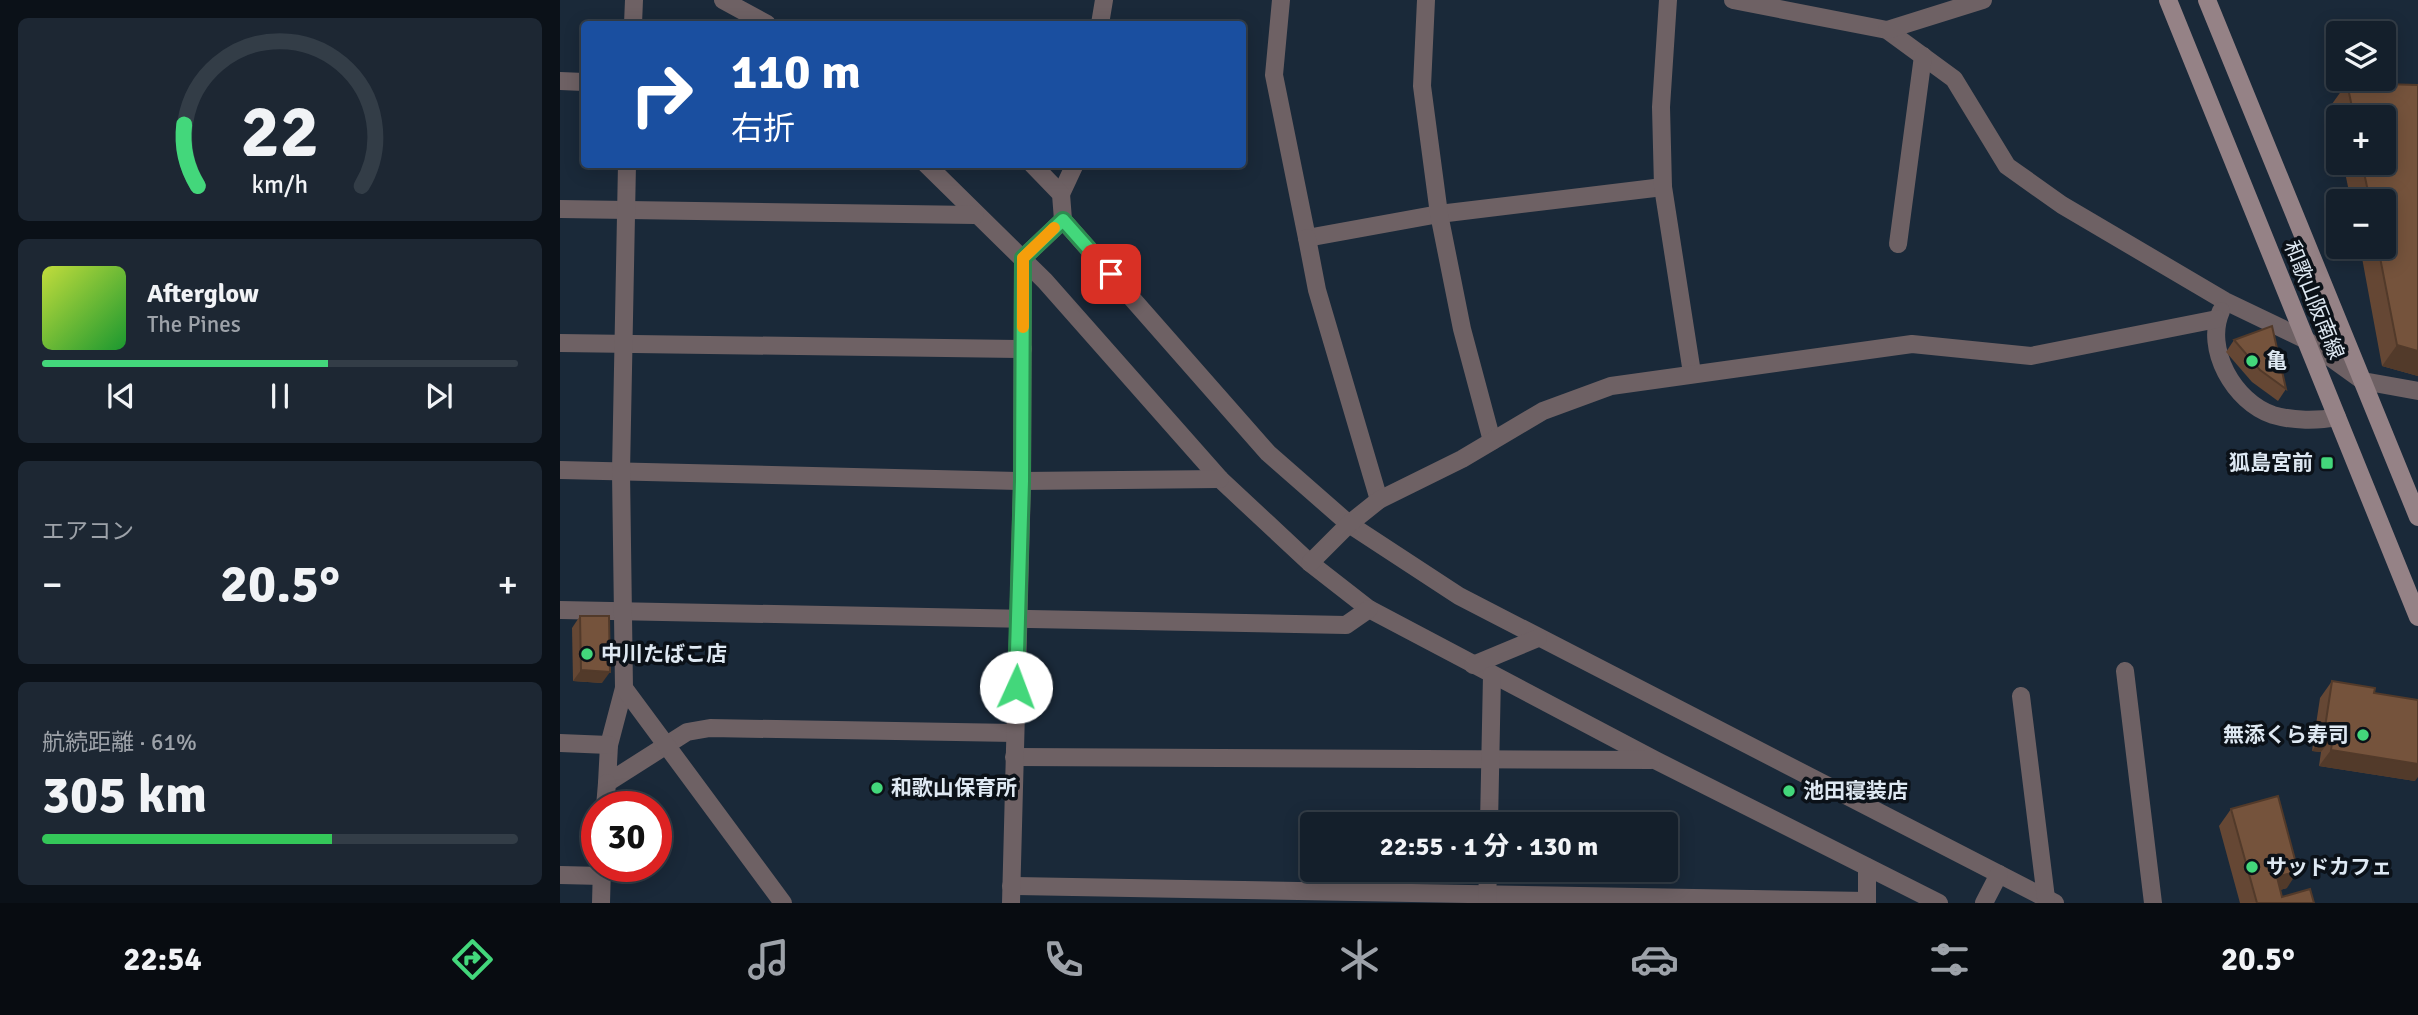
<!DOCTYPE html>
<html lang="ja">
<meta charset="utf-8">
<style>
body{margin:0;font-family:Signika,"Noto Sans JP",sans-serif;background:#1d2733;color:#f1f3f6;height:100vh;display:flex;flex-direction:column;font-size:26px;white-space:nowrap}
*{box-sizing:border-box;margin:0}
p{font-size:23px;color:#9da2a9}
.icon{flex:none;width:38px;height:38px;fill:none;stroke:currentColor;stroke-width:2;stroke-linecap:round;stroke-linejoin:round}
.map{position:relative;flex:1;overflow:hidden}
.sheet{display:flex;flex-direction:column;gap:18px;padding:18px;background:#0b1118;width:560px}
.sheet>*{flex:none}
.hud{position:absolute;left:21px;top:21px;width:665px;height:147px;border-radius:7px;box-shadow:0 4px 18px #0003,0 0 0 2px #333d47;background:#1a4fa0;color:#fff;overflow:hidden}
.tools{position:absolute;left:1766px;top:21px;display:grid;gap:14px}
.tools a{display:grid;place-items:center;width:70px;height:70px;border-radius:7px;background:#141f2b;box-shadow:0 4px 18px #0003,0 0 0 2px #333d47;font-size:35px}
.speed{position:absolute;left:21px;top:791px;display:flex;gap:14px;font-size:35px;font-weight:700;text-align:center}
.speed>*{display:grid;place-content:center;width:91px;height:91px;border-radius:50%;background:#141f2b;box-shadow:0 4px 18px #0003,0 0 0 2px #333d47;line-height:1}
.speed .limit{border:10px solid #d22;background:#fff;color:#111}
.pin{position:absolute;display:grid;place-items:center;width:60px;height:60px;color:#fff;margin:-30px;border-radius:14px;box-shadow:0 4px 10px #0006}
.me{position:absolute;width:77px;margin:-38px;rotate:2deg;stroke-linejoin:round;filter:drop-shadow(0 0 5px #0008)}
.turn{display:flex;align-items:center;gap:24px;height:147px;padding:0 35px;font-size:32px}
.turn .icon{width:91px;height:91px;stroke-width:2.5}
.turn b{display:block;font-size:49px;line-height:60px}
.big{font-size:52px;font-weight:700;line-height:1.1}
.sheet .card{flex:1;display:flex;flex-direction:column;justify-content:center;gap:10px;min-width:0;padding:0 24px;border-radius:10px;background:#1d2733}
.sheet .dial{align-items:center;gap:0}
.dial svg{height:182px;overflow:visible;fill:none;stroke:#333d47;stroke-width:7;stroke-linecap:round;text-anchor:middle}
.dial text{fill:#f1f3f6;stroke:none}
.song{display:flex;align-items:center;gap:21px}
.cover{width:84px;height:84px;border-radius:10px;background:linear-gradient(135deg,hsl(70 70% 55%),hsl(130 70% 35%))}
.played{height:7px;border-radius:4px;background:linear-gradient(90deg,#43d77b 60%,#333d47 60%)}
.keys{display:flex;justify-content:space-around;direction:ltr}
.heat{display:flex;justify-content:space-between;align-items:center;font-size:38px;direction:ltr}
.charge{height:10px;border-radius:5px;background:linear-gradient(90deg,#34c759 61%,#333d47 0)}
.trip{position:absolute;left:740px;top:812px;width:378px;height:70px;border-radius:7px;background:#141f2b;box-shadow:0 4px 18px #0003,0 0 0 2px #333d47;font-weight:700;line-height:70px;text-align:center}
.tab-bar{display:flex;height:112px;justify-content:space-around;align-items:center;background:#080c11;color:#9da2a9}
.tab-bar .icon{width:49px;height:49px}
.tab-bar .selected{color:#43d77b}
.tab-bar b{font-size:32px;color:#f1f3f6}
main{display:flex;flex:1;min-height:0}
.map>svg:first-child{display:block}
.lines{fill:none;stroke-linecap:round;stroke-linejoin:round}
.minor{stroke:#6e6164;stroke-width:18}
.tertiary{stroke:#6e6164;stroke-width:18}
.secondary{stroke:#958286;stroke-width:18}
.wall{fill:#654734}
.shaded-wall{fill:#523a2a}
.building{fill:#75533c;stroke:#523a2a;stroke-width:2}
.route-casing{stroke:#2c8c50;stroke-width:18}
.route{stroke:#43d77b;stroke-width:12}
.slow{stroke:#f59e0b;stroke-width:12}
.poi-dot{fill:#43d77b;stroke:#0b1118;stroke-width:2.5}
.labels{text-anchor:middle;stroke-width:7;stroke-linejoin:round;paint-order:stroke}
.street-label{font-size:21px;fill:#dee8f2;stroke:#0b1118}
.poi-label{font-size:21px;font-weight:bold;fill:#dee8f2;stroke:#0b1118;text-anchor:start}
</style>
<main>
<section class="sheet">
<div class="card dial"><svg viewBox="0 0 100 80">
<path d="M14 69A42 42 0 1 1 86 69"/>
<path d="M14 69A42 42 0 0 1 8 42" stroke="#43d77b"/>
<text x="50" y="56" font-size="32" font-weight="700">22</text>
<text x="50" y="72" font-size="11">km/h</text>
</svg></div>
<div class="card">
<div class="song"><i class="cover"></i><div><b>Afterglow</b><p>The Pines</p></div></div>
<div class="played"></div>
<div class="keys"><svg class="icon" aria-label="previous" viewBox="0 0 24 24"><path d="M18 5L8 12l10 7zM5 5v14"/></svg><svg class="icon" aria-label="pause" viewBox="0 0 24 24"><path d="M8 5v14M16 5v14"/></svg><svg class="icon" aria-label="next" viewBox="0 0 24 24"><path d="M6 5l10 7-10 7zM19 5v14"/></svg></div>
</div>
<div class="card"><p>エアコン</p>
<div class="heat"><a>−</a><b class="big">20.5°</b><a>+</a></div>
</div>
<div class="card"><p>航続距離 · 61%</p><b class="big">305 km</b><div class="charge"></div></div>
</section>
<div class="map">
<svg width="1858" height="903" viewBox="0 0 1858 903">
<rect width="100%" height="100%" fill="#1a2939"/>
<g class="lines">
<g class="minor">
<path d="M163,0L207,24"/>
<path d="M721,0L714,75L747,238L879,214L1103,187"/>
<path d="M866,0L862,86L879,214L902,329L932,441"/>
<path d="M1108,0L1101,107L1103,187L1132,373"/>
<path d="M1173,0L1327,30L1394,79L1447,166L1502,205L1665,301L1746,340L1803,381L1858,391"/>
<path d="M540,24L544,0"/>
<path d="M1327,30L1423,0"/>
<path d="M0,81L24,82"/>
<path d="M366,164L485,281L660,479L750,563L809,609L1095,760L1379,903"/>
<path d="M501,194L515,164"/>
<path d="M0,209L415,215"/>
<path d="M503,220L708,453L789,524L899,596L1495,903"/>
<path d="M747,238L757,290L819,500"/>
<path d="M1338,244L1363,56"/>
<path d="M1661,311C1644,349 1674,402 1713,415C1733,421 1758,421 1777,417"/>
<path d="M0,343L463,349"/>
<path d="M0,470L462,481L660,479"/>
<path d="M750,563L789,524L819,500L902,459L983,411L1051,386L1352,344L1471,356L1657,319"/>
<path d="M0,610L786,625L809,609"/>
<path d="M913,665L978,638"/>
<path d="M1565,671L1593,903"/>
<path d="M64,688L49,745L47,783L127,732L150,728L455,733"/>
<path d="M1461,696L1486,898"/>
<path d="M0,743L49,745"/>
<path d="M454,757L1091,760"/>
<path d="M45,807L47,783"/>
<path d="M929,824L932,675"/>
<path d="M0,875L42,876"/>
<path d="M451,886L1307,901"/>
<path d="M41,903L42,866"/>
<path d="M451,903L462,481L463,258L503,220L501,194L472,164"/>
<path d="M927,903L928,870"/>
<path d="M1307,903V867"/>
<path d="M1424,903L1439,874"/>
</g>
<g class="tertiary">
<path d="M73,24L74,0"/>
<path d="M67,164L61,472L64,688L223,903"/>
</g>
<g class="secondary">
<path d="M1608,0L1858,617"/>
<path d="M1647,0L1858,517"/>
</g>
</g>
<g class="wall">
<path d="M1787,83L1858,85V376L1822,366L1800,247H1824V201H1791L1783,163H1824V117H1778V134L1772,104Z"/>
<path d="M1674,340L1726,389L1718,401L1692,382L1666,352Z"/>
<path d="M20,616L42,683L13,681L12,628Z"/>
<path d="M1772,681L1814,693L1855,781L1759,766L1761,752L1752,751L1760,698Z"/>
<path d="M1671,809L1727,888L1720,890L1722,897L1754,903H1680L1659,826Z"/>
</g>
<g class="shaded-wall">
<path d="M1837,345L1858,351V376L1822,366Z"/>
<path d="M21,670L50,672L42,683L13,681Z"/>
<path d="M1764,734L1773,736L1761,752L1752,751Z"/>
<path d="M1771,750L1858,764V777L1855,781L1759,766Z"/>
<path d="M1738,871L1727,888L1705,894L1717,877Z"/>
</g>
<g class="building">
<path d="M1787,83L1858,85V351L1837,345L1818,247H1824V201H1810L1802,163H1824V117H1794Z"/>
<path d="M1712,326L1726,389L1700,370L1674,340Z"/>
<path d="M20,616H49L50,672L21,670Z"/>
<path d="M1772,681L1815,688L1814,693L1858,700V764L1771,750L1773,736L1764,734Z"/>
<path d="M1718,796L1738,871L1717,877L1722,897L1750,889L1754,903H1697L1671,809Z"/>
</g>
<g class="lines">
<g class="route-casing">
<path id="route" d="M456,687L462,481L463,258L503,220L551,274"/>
</g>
<use href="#route" class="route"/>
<path class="slow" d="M463,327V258L494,228"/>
</g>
<g class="poi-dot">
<circle cx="1692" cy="361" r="7"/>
<rect x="1760" y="456" width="14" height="14" rx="3.5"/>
<circle cx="27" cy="654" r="7"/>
<circle cx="1803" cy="735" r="7"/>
<circle cx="317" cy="788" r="7"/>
<circle cx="1229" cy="791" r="7"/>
<circle cx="1692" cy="867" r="7"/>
</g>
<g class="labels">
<g class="street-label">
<text transform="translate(1754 300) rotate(68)" y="7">和歌山阪南線</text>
</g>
<g class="poi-label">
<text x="1706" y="368">亀</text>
<text x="1753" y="470" text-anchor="end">狐島宮前</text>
<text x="41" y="661">中川たばこ店</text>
<text x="1789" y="742" text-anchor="end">無添くら寿司</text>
<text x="331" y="795">和歌山保育所</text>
<text x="1243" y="798">池田寝装店</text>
<text x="1706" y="874">サッドカフェ</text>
</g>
</g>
</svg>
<div class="tools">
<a><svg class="icon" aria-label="layers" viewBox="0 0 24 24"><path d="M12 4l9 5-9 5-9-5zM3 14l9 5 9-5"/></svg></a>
<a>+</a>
<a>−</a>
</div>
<div class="speed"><div class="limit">30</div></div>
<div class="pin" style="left:551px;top:274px;background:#d93025"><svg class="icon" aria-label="arrive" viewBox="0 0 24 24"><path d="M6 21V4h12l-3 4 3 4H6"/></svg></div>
<svg class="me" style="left:456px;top:687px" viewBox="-20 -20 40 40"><circle r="19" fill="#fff"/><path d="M0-13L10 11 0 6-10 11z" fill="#43d77b"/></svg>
<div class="trip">22:55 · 1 分 · 130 m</div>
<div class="hud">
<div class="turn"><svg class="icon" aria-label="right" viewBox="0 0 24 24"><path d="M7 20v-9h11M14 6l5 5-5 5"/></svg><div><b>110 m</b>右折</div></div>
</div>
</div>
</main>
<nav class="tab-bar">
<b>22:54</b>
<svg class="icon selected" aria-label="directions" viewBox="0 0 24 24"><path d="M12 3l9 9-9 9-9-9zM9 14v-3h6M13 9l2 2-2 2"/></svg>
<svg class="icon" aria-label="music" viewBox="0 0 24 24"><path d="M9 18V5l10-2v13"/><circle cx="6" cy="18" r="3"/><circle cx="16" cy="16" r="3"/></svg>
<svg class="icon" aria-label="phone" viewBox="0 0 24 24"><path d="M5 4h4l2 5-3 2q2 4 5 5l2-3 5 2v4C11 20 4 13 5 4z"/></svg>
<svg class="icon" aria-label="climate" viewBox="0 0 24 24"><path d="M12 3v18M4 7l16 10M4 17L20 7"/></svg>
<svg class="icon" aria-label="car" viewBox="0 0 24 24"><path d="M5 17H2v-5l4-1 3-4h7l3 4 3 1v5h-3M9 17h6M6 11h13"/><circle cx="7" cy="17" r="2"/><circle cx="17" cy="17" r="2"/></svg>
<svg class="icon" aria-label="filters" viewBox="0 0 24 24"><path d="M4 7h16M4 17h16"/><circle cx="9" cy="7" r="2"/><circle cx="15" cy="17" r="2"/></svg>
<b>20.5°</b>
</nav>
